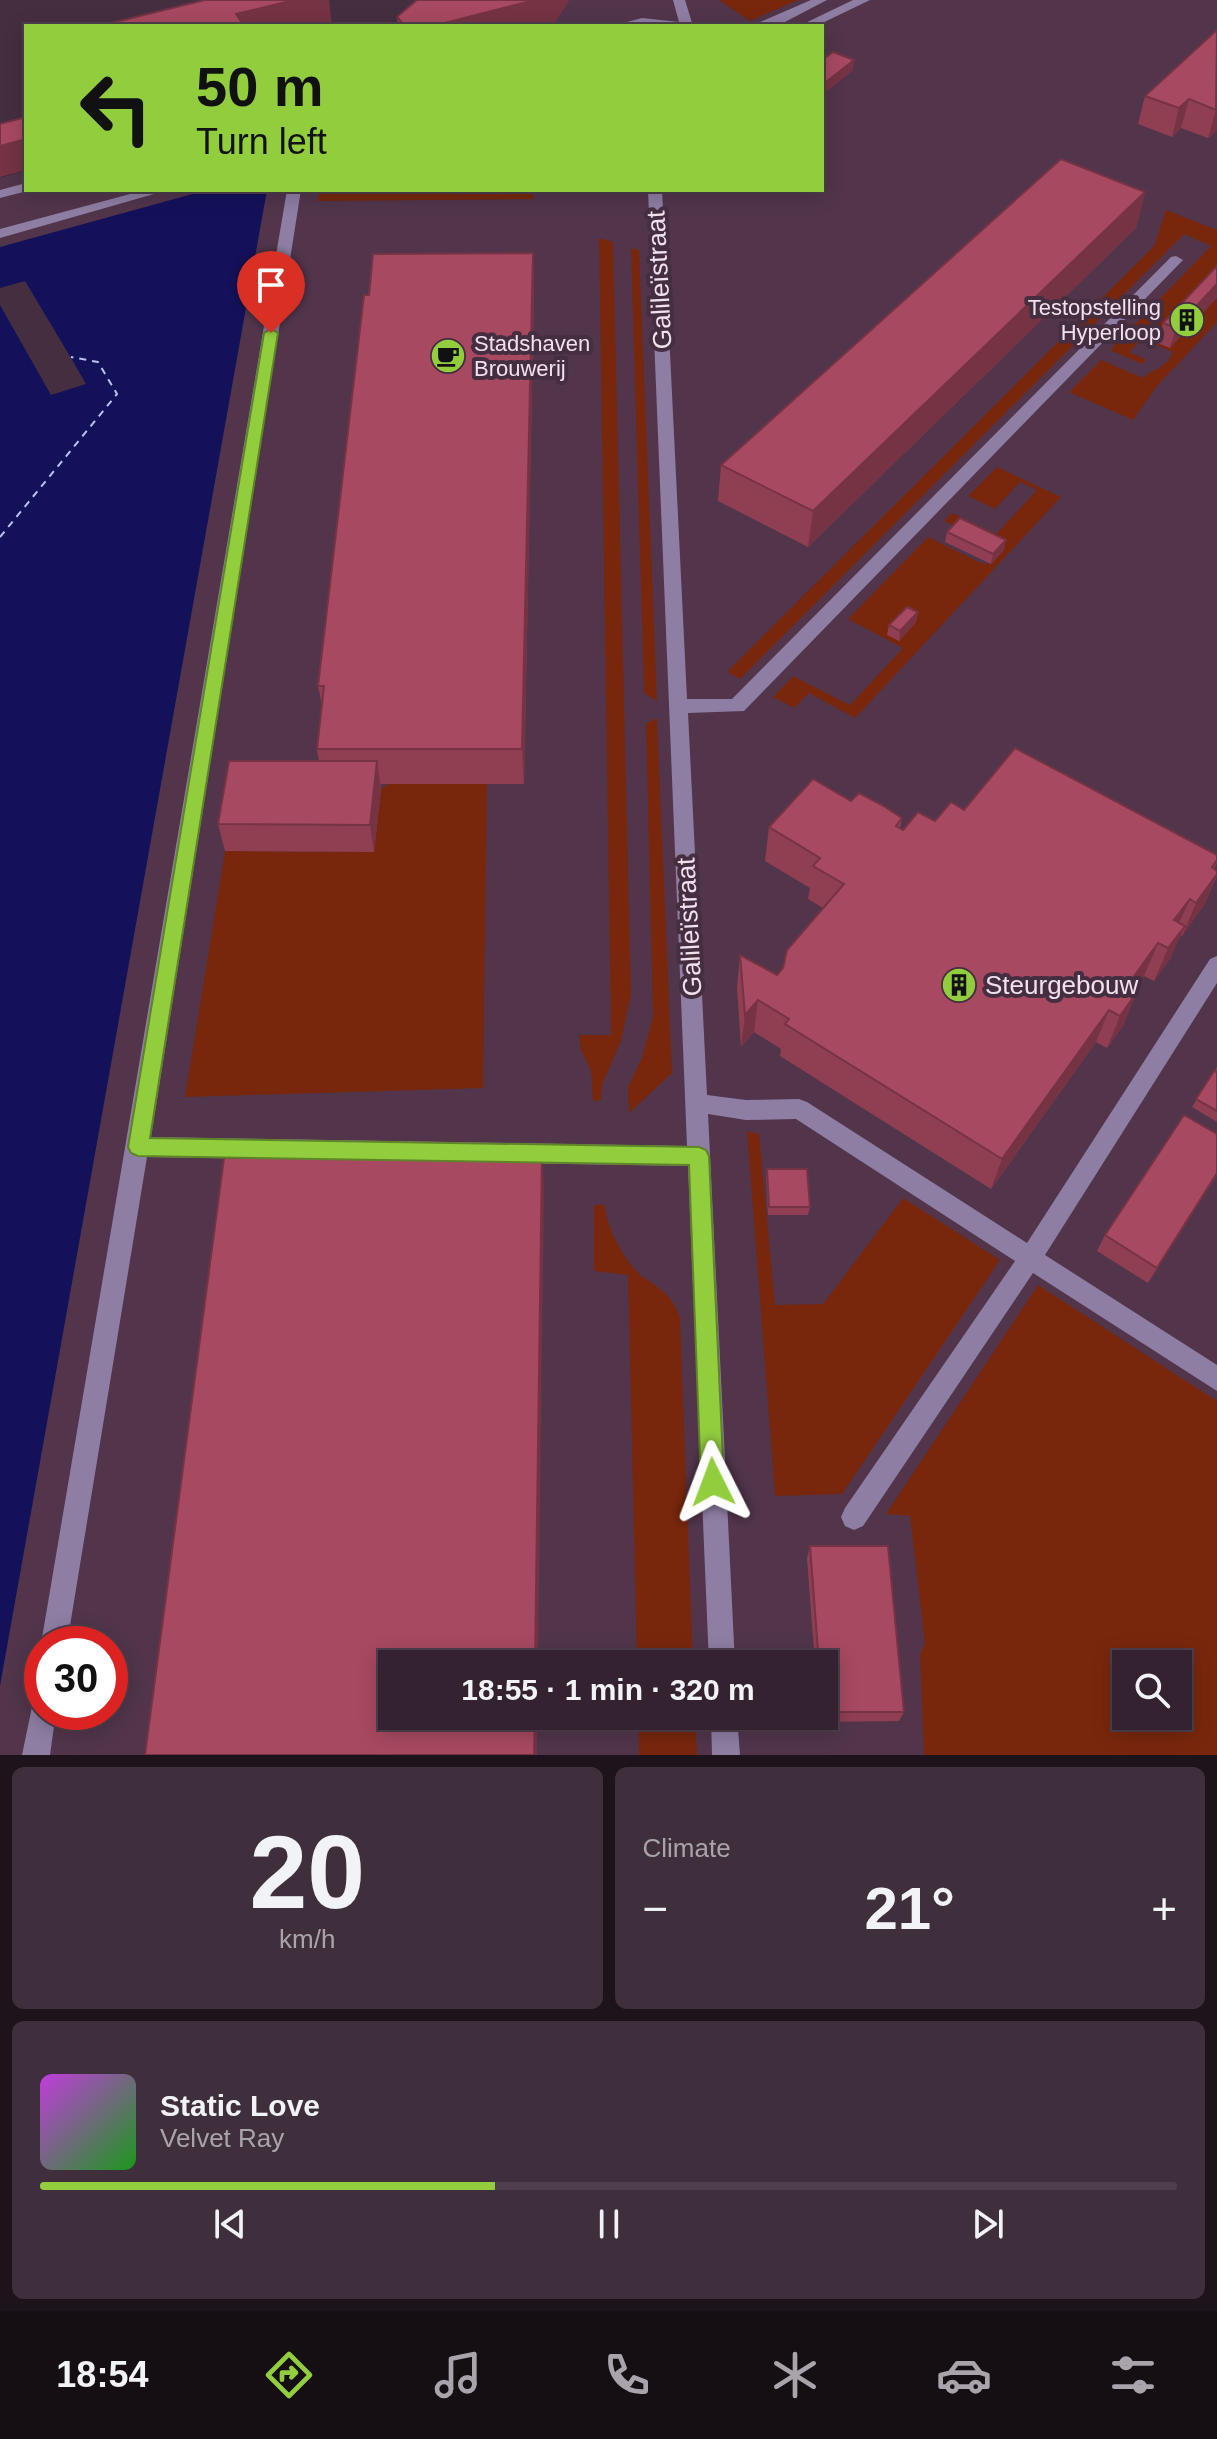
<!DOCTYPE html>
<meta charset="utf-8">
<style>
body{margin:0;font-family:Helvetica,sans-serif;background:#3f2f3c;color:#f1f3f6;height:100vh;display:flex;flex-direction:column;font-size:30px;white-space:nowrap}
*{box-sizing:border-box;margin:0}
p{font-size:26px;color:#a9a4ab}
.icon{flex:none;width:44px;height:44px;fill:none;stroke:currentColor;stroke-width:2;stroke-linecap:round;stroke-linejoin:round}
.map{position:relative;height:1755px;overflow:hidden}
.details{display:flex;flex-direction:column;gap:12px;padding:12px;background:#1d131a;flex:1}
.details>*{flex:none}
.guide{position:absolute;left:24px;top:24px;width:800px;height:168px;border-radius:0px;box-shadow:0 4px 20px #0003,0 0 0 2px #4e3f4c;background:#92cd3e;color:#111;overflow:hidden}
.fabs{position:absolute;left:1112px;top:1650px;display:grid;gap:16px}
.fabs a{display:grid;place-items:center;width:80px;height:80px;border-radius:0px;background:#342230;box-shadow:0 4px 20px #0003,0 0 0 2px #4e3f4c;font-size:40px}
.speed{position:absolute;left:24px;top:1626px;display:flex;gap:16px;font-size:40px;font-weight:700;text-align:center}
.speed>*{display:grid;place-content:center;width:104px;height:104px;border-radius:50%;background:#342230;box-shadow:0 4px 20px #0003,0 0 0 2px #4e3f4c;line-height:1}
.speed .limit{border:12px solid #d22;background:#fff;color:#111}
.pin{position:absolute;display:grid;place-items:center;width:68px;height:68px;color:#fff;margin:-82px -34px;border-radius:50% 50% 50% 0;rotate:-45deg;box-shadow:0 0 8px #0007}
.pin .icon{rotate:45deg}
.me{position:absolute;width:88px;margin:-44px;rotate:357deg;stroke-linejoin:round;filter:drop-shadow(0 0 6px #0008)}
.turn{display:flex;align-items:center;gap:28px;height:168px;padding:0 40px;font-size:36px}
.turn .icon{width:104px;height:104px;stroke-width:2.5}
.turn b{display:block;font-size:56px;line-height:68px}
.big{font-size:60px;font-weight:800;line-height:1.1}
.details .card{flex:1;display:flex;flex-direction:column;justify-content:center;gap:12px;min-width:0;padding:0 28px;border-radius:12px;background:#3f2f3c}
.details .dial{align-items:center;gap:0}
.dial b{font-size:104px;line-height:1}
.song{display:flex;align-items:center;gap:24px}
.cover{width:96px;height:96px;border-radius:12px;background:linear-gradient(135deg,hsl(290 70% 55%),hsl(120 70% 35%))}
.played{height:8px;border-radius:4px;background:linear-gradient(90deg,#92cd3e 40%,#4e3f4c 40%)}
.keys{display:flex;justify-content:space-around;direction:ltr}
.heat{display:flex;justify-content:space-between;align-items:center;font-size:44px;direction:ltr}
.details .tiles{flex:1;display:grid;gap:12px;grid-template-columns:1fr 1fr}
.card:last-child{grid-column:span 2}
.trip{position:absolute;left:378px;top:1650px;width:460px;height:80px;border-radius:0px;background:#342230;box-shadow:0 4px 20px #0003,0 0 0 2px #4e3f4c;font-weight:800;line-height:80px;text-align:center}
.tab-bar{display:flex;height:128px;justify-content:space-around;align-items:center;background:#150e13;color:#a9a4ab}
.tab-bar .icon{width:56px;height:56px}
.tab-bar .selected{color:#92cd3e}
.tab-bar b{font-size:36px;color:#f1f3f6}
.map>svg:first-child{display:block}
.built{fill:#52354b;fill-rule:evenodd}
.green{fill:#78270d;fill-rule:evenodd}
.water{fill:#14115b}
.pier{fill:#452e40}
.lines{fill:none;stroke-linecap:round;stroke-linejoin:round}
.ferry{stroke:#bac4f0;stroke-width:2;stroke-dasharray:7 6;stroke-linecap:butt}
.minor{fill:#8e7ea3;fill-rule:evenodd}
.wall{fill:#903f53}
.shaded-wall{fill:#753344}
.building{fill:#a74961;stroke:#753344;stroke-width:2}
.route{fill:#92cd3e;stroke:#5f8528;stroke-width:2}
.labels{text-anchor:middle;stroke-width:8;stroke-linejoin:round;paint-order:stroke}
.far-poi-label{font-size:22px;fill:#f1e1ed;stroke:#452e40;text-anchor:end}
.street-label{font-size:26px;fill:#f1e1ed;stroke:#452e40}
.poi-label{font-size:26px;fill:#f1e1ed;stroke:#452e40;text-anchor:start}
</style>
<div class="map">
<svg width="1217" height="1755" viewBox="0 0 1217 1755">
<rect width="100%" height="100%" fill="#452e40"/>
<path class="built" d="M439,0H1217V1755H0V178L26,171V190H822V26H409ZM42,1644H110V1712H42ZM392,1664H824V1716H392ZM1126,1664H1178V1716H1126Z"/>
<g class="green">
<path d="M719,0H798L750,21Z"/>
<path d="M319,190H534L533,199L318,201Z"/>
<path d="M1166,210L1217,230V322L1156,387L1133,420L1069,392L1101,360L1143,378C1154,367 1165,370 1173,352L1142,339L1129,352L1146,360L1142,364L1110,350L1211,246L1184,234L740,679L727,672L1154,246Z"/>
<path d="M599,238L613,242L631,994L621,1041L602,1085L601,1100L593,1101L591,1071L581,1050L579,1035H611Z"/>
<path d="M631,248L639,250L657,701L644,693Z"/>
<path d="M997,467L1061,497L855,718L809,693L794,708L773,697L793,676L850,705L903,648L848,619L928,537L981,563L991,564L1003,550L944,521L952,513L996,534L1037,490L1020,482L995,509L968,496Z"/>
<path d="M657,718L672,1073L629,1113L628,1087L642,1057L653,1017L646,724Z"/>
<path d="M388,784H487L483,1088L185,1097L225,851L374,852L381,789Z"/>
<path d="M747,1131L759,1134L775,1305L823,1304L903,1198L1000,1260L842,1494L775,1496Z"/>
<path d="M594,1205H605C606,1227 625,1263 643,1277C661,1289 673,1296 680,1318L693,1664H637L628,1275L594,1271Z"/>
<path d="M1038,1285L1217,1401V1755H924L920,1654L925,1644L910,1516L886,1514ZM1126,1664H1178V1716H1126Z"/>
<path d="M638,1716H695L697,1755H639Z"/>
</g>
<path class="water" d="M207,190H267L0,1686V247Z"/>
<path class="pier" d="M25,281L74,363L86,384L51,395L0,305V288Z"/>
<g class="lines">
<path class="ferry" d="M0,537L117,394L98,362L71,357"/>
<g class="minor">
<path d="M673,0H685L693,26H612L642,18L679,22Z"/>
<path d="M811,0H827L783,23L751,26Z"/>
<path d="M853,0H870L816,26H799Z"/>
<path d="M26,183V190H31L0,198V190Z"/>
<path d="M145,190H168L0,238V229Z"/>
<path d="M287,190H301L151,1137L687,1146L648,190H662L687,699H732L1171,257L1176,256L1183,260L744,711L688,713L707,1095L746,1100L799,1099L807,1102L1027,1243L1210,959L1217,956V983L1045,1255L1217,1365V1391L1033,1273L863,1526L854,1530L845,1526L841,1517L845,1508L1015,1261L796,1119L746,1120L708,1114L735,1664H709L688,1166L147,1157L67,1644H42V1647L41,1644Z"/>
<path d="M42,1699V1712H56L50,1755H22L33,1702Z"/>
<path d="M711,1716H737L740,1755H712Z"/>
</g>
</g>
<g class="wall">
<path d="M417,0H569L552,26H398L397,17Z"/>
<path d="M1217,30V130L1208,138L1181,128L1172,137L1138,124L1145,96Z"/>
<path d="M822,60L853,70L825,92L822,91Z"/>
<path d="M1145,192L1136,228L808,547L718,501L721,465Z"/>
<path d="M533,253L534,289L524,784H381V789L374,852L225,851L218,824L319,761L317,749L322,705L318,686L369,295Z"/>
<path d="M1217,266L1170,348L1157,343L1163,323Z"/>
<path d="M947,532L1004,550L991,564L945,542Z"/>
<path d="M918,612L916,622L899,641L887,635L889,625Z"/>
<path d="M851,801L902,818L900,828L903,830L935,821L964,810L1217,855V863L1214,869L1217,871V876L1204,905L1182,936L1180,935L1170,959L1154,981L1144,976L1134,990L1124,1024L1107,1048L1096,1042L991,1189L780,1056L781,1049L754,1032L741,1047L737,987L740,955L777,975L783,968L823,908L808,899L810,888L765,861L769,827Z"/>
<path d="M1217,1067V1122L1192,1107Z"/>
<path d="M767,1169L810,1207L808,1215H768L766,1177Z"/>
<path d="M1217,1175L1148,1283L1097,1251L1105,1235Z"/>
<path d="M810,1546L904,1712L899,1721L819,1722V1716H824V1664H815L807,1558Z"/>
</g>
<g class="shaded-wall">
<path d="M294,0H329L332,26H237L236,14Z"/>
<path d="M535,0H569L552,26H433Z"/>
<path d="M854,60L853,70L825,92L826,82Z"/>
<path d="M1189,99L1181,128L1172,137L1179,108Z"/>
<path d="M1217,109V130L1208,138L1216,110Z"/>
<path d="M26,139V170L0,177V146Z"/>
<path d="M1145,192L1136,228L808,547L813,511Z"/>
<path d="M533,253L534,289L524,784L522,749Z"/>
<path d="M1217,284V298L1170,348L1176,328Z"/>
<path d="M1006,540L1004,550L991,564L993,554Z"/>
<path d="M918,612L916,622L899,641L900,631Z"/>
<path d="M377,761L381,789L374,852L370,825Z"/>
<path d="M1217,874L1204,905L1182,936L1196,903Z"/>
<path d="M1190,899L1175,932L1174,920Z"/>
<path d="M1185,926L1170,959L1154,981L1168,948Z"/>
<path d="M1158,943L1144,976L1116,1014L1127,986Z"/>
<path d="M1137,992L1124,1024L1107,1048L1120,1016Z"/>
<path d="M758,1000L754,1032L741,1047L745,1015Z"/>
<path d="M1109,1010L1096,1042L991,1189L1002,1159Z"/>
<path d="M542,1155L544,1185L538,1664H535Z"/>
<path d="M1217,1173V1175L1148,1283L1157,1268Z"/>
<path d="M535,1716H537V1755H534Z"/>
</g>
<g class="building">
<path d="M205,0H294L236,14L244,26H99Z"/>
<path d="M417,0H535L433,26H405L397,17Z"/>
<path d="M1217,30L1216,110L1189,99L1179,108L1145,96Z"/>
<path d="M833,52L854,60L826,82L822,81V60Z"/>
<path d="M26,117V139L0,146V124Z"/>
<path d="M1061,159L1145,192L813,511L721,465Z"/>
<path d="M533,253L522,749H317L324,686H318L364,295H369L373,254Z"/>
<path d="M1217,266V284L1176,328L1163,323Z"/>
<path d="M960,518L1006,540L993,554L947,532Z"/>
<path d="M907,607L918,612L900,631L889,625Z"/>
<path d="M1015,748L1217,855V860L1212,867L1217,871V874L1196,903L1190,899L1174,920L1185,926L1168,948L1158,943L1127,986L1137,992L1120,1016L1109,1010L1002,1159L785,1024L789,1019L758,1000L745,1015L740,955L777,975L783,968L787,950L844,884L813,866L820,858L769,827L813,779L851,801L859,793L882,805L902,818L896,826L903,830L918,812L935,821L951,802L964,810Z"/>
<path d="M229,761H377L370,825L218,824Z"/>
<path d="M1214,1071L1217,1072V1111L1196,1099Z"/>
<path d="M1184,1115L1217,1134V1173L1157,1268L1105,1235Z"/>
<path d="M542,1155L535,1664H392V1716H535L534,1755H145L224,1158Z"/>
<path d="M767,1169H807L810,1207H769Z"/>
<path d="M810,1546H888L904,1712H824V1664H819Z"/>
</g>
<path class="route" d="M271,329L278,333L150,1138L699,1147L706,1150L709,1156L724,1482L721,1490L713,1494L705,1490L701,1482L689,1165L138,1156L131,1153L128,1147L264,333Z"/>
<defs>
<g id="building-disc" transform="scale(1.8)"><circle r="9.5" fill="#92cd3e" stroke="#452e40"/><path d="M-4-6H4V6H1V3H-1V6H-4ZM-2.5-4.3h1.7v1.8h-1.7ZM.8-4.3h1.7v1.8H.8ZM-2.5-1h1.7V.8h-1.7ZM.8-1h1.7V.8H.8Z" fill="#111"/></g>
<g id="cafe-disc" transform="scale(1.8)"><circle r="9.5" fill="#92cd3e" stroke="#452e40"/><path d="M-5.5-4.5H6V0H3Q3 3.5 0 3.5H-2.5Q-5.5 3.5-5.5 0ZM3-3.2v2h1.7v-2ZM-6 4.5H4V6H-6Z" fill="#111"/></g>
</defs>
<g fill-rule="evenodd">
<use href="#building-disc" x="1187" y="320"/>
<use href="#cafe-disc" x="448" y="356"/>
<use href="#building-disc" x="959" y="985"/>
</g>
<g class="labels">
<g class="far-poi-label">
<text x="1161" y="315">Testopstelling<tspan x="1161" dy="25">Hyperloop</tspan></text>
<text x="474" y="351" text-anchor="start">Stadshaven<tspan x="474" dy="25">Brouwerij</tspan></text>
</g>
<g class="street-label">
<text transform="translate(659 280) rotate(-93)" y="9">Galileïstraat</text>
<text transform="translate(689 927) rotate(-93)" y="9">Galileïstraat</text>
</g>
<g class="poi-label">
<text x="985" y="994">Steurgebouw</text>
</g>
</g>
</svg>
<div class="fabs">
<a><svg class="icon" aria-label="search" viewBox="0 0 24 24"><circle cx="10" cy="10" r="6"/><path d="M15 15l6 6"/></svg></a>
</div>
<div class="speed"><div class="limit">30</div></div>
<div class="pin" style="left:271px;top:333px;background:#d93025"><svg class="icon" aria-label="arrive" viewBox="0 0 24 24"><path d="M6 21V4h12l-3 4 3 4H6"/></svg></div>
<svg class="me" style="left:713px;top:1482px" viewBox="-20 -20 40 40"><path d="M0-17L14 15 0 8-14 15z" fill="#92cd3e" stroke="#fff" stroke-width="4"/></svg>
<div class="trip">18:55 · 1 min · 320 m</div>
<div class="guide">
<div class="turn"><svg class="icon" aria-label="left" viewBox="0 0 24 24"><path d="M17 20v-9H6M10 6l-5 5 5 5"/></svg><div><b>50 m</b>Turn left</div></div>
</div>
</div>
<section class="details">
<div class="tiles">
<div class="card dial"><b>20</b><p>km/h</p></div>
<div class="card"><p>Climate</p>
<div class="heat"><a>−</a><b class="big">21°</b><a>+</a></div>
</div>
<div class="card">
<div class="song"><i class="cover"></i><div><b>Static Love</b><p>Velvet Ray</p></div></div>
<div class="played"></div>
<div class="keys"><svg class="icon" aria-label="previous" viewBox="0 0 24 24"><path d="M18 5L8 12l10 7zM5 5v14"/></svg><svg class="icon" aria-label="pause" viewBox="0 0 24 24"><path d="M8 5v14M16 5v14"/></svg><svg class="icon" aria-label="next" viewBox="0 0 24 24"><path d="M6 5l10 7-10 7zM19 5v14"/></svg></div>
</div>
</div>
</section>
<nav class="tab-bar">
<b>18:54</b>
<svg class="icon selected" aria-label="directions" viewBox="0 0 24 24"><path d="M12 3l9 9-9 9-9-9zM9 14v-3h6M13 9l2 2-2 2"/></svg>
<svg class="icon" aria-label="music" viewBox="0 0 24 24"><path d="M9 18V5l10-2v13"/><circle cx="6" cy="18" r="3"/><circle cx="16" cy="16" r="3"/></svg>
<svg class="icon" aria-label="phone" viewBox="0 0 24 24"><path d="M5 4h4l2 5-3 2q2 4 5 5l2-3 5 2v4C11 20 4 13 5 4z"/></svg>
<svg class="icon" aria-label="climate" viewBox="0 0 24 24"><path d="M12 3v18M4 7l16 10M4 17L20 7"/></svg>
<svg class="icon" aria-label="car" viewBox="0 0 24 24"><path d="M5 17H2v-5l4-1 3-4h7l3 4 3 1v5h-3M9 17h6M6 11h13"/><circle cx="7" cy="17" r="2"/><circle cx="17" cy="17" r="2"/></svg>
<svg class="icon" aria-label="filters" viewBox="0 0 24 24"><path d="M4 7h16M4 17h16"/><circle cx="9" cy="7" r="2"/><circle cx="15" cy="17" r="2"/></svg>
</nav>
